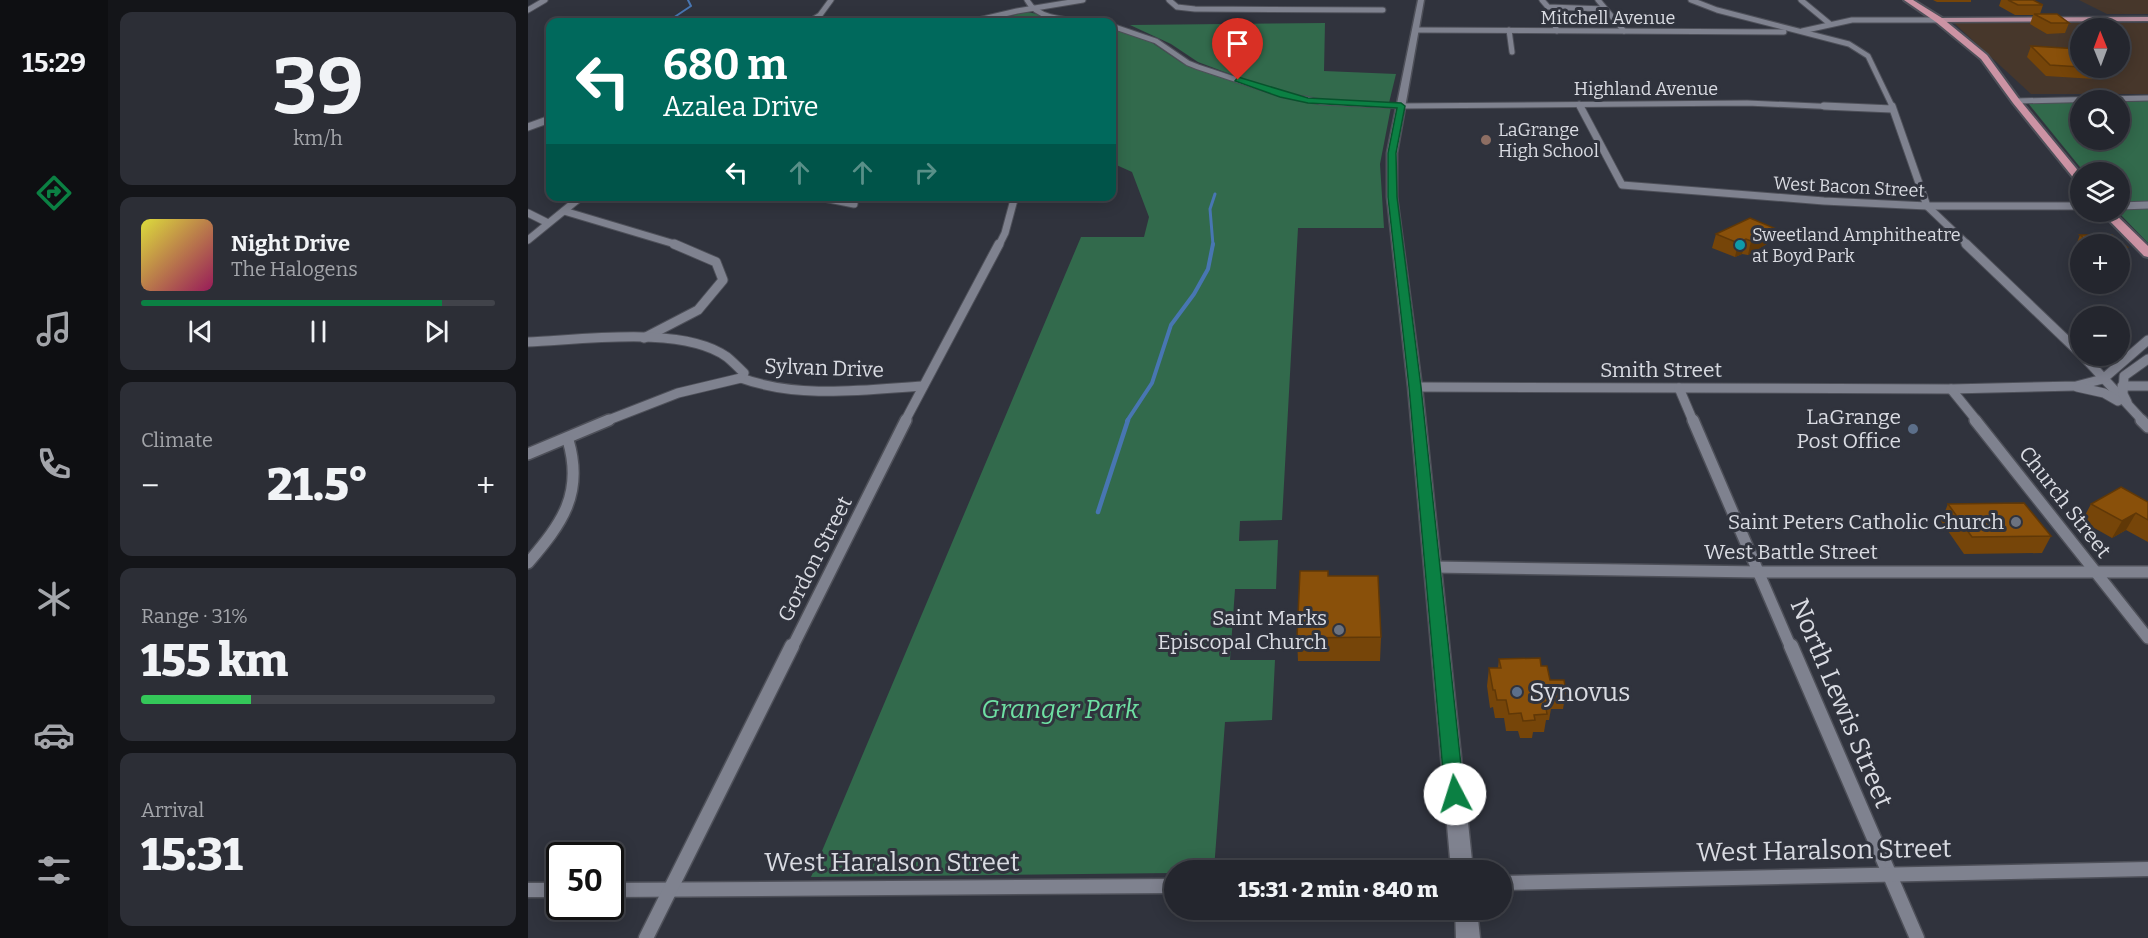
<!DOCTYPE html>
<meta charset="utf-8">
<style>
body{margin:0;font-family:Bitter,serif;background:#2c2e36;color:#f1f3f6;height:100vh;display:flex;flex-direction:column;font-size:22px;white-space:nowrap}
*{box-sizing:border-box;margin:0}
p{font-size:20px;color:#a3a5aa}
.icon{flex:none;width:33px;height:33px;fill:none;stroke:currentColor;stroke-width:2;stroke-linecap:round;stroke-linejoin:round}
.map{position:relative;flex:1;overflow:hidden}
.sheet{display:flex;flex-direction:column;gap:12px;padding:12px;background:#141519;width:420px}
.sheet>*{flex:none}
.top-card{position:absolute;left:18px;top:18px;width:570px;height:183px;border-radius:12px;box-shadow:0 3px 15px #0003,0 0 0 2px #41434a;background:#00695c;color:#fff;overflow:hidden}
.needle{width:39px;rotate:359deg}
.fabs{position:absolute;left:1542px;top:18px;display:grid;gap:12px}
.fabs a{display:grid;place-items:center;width:60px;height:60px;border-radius:50%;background:#24262e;box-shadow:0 3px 15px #0003,0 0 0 2px #41434a;font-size:30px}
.speed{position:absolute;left:18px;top:842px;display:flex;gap:12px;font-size:30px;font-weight:700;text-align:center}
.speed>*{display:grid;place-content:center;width:78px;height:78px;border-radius:50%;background:#24262e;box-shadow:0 3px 15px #0003,0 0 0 2px #41434a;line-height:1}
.speed .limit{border:3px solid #111;border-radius:9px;background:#fff;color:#111}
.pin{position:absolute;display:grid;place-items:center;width:51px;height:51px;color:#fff;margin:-62px -26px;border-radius:50% 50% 50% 0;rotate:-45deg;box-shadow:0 0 6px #0007}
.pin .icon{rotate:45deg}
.me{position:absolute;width:66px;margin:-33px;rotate:355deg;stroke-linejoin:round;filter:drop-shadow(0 0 4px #0008)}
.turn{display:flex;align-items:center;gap:21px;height:126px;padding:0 18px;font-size:27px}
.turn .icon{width:78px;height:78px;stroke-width:2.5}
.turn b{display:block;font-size:42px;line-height:51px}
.lanes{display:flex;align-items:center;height:57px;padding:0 18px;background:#0003;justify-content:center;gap:30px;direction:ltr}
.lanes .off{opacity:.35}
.big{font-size:45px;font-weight:800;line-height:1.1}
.sheet .card{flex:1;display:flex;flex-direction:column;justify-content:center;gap:9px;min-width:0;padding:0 21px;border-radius:12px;background:#2c2e36}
.sheet .dial{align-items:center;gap:0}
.dial b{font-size:78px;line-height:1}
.song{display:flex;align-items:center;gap:18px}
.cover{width:72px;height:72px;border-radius:9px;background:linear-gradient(135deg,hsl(60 70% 55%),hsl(330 70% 35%))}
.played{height:6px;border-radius:3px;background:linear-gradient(90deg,#0b8043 85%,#41434a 85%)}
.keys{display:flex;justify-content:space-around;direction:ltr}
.heat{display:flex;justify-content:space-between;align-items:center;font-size:33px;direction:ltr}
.charge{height:9px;border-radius:4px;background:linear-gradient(90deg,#34c759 31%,#41434a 0)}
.trip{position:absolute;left:636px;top:860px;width:348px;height:60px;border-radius:30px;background:#24262e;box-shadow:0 3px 15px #0003,0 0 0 2px #41434a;font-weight:800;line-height:60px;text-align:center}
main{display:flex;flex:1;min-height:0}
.tab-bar{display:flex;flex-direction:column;width:108px;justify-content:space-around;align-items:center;background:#0e0f12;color:#a3a5aa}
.tab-bar .icon{width:42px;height:42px}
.tab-bar .selected{color:#0b8043}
.tab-bar b{font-size:27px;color:#f1f3f6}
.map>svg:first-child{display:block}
.commercial{fill:#47372b;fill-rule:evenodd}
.green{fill:#326a4c}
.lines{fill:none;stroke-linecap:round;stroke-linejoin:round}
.stream-far3{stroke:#4876b2;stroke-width:2}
.stream-far2{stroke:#4876b2;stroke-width:3}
.stream-far1{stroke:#4876b2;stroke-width:4}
.stream{stroke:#4876b2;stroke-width:4.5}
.minor-far4-casing{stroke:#4e5059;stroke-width:7}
.minor-far3-casing{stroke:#4e5059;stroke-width:9}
.minor-far2-casing{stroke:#4e5059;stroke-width:11}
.minor-far1-casing{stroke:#4e5059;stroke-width:14}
.minor-casing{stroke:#4e5059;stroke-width:17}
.secondary-casing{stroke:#4e5059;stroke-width:3}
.primary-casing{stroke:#4e5059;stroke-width:3}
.trunk-casing{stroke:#4e5059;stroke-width:4}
.minor-far4{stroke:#7f828f;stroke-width:5}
.minor-far3{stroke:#7f828f;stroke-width:7}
.minor-far2{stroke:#7f828f;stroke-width:9}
.minor-far1{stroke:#7f828f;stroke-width:11}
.minor{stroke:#7f828f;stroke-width:14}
.secondary{fill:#7f828f;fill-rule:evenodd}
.primary{fill:#b98f9f;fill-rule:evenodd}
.trunk{fill:#cc93a4;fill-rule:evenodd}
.wall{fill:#764509}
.shaded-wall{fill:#603807}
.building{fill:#89500a;stroke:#603807;stroke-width:1.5}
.route{fill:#0b8043;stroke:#07532c;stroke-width:1.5}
.education-dot{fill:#8d6e63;stroke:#30333d;stroke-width:2}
.culture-dot{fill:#0f9aa8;stroke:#30333d;stroke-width:2}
.service-dot{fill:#5c6f8a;stroke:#30333d;stroke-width:2}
.worship-dot{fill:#6b7280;stroke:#30333d;stroke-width:2}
.labels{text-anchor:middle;stroke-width:6;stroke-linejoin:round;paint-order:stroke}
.far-street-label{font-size:18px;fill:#d9dbe2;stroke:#30333d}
.far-poi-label{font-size:18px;fill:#d9dbe2;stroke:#30333d;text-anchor:start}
.street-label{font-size:21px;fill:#d9dbe2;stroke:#30333d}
.poi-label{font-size:21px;fill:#d9dbe2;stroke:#30333d;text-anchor:end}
.near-poi-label{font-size:26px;fill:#d9dbe2;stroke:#30333d;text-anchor:start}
.near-street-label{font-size:26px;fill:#d9dbe2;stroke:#30333d}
.near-park-label{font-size:26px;font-style:italic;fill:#6ee0a3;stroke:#30333d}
</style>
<main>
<nav class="tab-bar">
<b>15:29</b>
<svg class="icon selected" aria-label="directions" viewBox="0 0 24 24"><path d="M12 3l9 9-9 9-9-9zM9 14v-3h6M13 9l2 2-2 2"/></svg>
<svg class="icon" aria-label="music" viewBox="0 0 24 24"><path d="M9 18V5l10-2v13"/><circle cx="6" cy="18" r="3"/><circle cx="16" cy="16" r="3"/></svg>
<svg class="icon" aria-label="phone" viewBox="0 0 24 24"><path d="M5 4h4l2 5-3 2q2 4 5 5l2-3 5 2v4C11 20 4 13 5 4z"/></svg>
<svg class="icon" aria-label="climate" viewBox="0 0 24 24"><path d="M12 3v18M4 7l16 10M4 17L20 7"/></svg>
<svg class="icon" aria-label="car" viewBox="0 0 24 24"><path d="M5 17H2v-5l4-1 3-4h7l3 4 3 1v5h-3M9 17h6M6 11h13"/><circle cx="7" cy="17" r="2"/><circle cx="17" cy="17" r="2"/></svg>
<svg class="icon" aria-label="filters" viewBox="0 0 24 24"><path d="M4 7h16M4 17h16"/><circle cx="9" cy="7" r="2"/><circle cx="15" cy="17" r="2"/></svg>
</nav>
<section class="sheet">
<div class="card dial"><b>39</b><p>km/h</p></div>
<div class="card">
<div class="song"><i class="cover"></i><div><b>Night Drive</b><p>The Halogens</p></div></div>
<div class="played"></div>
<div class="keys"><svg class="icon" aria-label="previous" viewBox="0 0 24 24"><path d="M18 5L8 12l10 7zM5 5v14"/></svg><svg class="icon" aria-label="pause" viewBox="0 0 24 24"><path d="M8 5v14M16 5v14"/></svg><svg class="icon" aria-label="next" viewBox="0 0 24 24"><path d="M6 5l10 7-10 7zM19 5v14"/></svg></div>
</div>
<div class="card"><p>Climate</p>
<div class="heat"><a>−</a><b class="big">21.5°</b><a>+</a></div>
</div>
<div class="card"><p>Range · 31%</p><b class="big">155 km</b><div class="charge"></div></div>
<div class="card"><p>Arrival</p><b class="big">15:31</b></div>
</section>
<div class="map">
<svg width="1620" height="938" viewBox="0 0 1620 938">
<rect width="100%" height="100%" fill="#30333d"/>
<g class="commercial">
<path d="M1551,0H1620V14H1579Z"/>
<path d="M1426,23H1620V94H1503ZM1552,28H1592V68H1552Z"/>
</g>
<g class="green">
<path d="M499,12L550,22H457Z"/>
<path d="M797,23L796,71L868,74L861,103L796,100L745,90L670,62L643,44L602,25Z"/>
<path d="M584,28L620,40L654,63L755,98L811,105L863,107L852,164L856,228H770L754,520L712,521L711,541L750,540L748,589H707L702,660H747L744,720L697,722L686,870H646V873L283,877L553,237H616L621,217L604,172L584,163Z"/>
<path d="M1620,101V203H1592V172H1556L1500,103L1552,102V140H1592V102Z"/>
<path d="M1592,208H1620V243L1590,212Z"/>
</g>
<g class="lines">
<path class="stream-far3" d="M139,22L163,6L160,0"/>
<path class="stream-far2" d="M685,245L682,209L687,194"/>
<path class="stream-far1" d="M599,421L624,383L643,325L666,294L680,269L685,244"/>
<path class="stream" d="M570,512L600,420"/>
<g class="minor-far4-casing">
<g id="minor-far4">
<path d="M499,0C509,20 541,20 561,22"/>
<path d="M641,0L649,7L667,9L855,10"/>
<path d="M1014,0L1020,7L1077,9"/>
<path d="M1070,0L1096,31"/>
<path d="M1163,0L1189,10L1321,44L1340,56L1365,108"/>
<path d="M1273,0L1302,24"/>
<path d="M0,10L17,0"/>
<path d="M1024,18L1029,31"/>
<path d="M281,22L292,15L303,0"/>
<path d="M442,22L489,11L555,0"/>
<path d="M584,26L628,41L660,63L670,67L755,95L793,102L873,106L1219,103L1332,108"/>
<path d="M887,30L1256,32"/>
<path d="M981,30L984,52"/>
<path d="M1274,31L1324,20H1411"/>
<path d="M1488,101L1620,98"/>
<path d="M1051,104L1053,108"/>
</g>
</g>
<g class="minor-far3-casing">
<g id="minor-far3">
<path d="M1052,106L1094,185L1296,201L1399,206H1552"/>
<path d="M1296,106L1364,109"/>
<path d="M1364,106L1399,206L1440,245"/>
<path d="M0,127L22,119"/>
<path d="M286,196L326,204"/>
<path d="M1592,206L1620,205"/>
<path d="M36,211L150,245"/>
<path d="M0,213L20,223"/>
<path d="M0,240L54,196"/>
<path d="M471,245L477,233L487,196"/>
</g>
</g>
<g class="minor-far2-casing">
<g id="minor-far2">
<path d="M1438,244L1552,353"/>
<path d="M116,338L170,310L195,280L188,262L146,244"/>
<path d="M0,342C53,340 155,325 199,357C205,362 211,368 216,373L213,378C271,399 335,390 395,386"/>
<path d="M1555,356L1615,421"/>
<path d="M1594,386H1620"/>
<path d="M887,387L1423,389L1548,386L1575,379L1620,340"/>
<path d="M1549,387L1576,393L1590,401"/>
<path d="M1151,388L1165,421"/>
<path d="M1423,389L1449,421"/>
<path d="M1599,402L1595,394L1596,376L1620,359"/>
<path d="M78,421L150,393L213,378"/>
<path d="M377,421L471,244"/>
</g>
</g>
<g class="minor-far1-casing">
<g id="minor-far1">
<path d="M1165,420L1263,648"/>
<path d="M1447,420L1620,638"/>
<path d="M1613,420L1620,427"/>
<path d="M0,454L81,420"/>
<path d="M0,563C34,523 56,494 40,440"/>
<path d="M905,567L1231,572H1620"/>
<path d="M264,648L378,420"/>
</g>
</g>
<g class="minor-casing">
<g id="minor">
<path d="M1263,646L1389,938"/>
<path d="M974,883L1620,869"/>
<path d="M0,890H32"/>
<path d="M82,890L646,886"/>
<path d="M118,938L264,646"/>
</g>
</g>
<g class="secondary-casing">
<g id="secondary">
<path d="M890,0H896L869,153V197L894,387L945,870H923L880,387L859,197V153Z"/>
<path d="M927,909H949L952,938H928Z"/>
</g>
</g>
<g class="primary-casing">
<path id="primary" d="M1620,17V21L1411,22L1407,20L1411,18Z"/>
</g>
<g class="trunk-casing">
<g id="trunk">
<path d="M1376,0H1385L1414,18L1459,55L1491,99L1552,173V182L1548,181L1485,103L1453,59L1408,22Z"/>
<path d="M1573,212H1585L1620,246V257L1616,256Z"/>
</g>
</g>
<use href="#minor-far4" class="minor-far4"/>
<use href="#minor-far3" class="minor-far3"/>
<use href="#minor-far2" class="minor-far2"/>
<use href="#minor-far1" class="minor-far1"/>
<use href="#minor" class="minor"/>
<use href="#secondary" class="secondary"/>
<use href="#primary" class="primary"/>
<use href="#trunk" class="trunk"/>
</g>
<g class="wall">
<path d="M1405,0H1443V2H1409Z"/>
<path d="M1473,0H1505L1515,5L1512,14L1541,23L1537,33L1519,34L1502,24L1505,15H1487L1471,6Z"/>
<path d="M1503,46L1552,50V68H1572L1567,79L1518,76L1499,57Z"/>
<path d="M1246,228L1242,242L1220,255L1214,254L1207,257L1184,248L1188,234Z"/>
<path d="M1552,235H1584L1599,247L1594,256H1592V244H1552V249L1548,245Z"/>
<path d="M1620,502V542L1598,530L1584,538L1554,521L1563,504Z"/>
<path d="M1420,504L1523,536L1514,553L1436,554L1413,521Z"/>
<path d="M800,576L853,637L852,661H770L769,638Z"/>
<path d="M971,659L1013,666L1022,680L1038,691L1035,709H1023L1021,720H1018L1016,732H1005L1004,738H992L990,731H978L976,718H967L965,707L962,708L959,686L961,668H970Z"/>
</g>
<g class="shaded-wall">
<path d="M1246,228L1242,242L1220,255L1223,241Z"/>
<path d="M1218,239L1214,254L1207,257L1210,243Z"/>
<path d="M1608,513L1598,530L1584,538L1594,521Z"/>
</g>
<g class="building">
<path d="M1480,0H1505L1515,5H1490Z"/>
<path d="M1506,14H1529L1541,23H1523Z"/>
<path d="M1503,46L1551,49L1552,50V67L1522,65Z"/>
<path d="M1222,218L1246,228L1223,241L1218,239L1210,243L1188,234Z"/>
<path d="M1552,235H1584L1599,247H1592V244H1564Z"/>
<path d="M1593,487L1620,502V520L1608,513L1594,521L1563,504Z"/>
<path d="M1496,503L1523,536L1444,537L1420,504Z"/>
<path d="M772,571H800V576H850L853,637L769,638Z"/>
<path d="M1012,658L1013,666H1019L1022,680H1036L1038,691L1022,692L1025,702H1017L1019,714L1006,715L1007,720L995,721L993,713L981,714L978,700H969L967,690H965L961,668H973L971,659Z"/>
</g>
<path class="route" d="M710,77L780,98L873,103L877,106L868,153L869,197L893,387L936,794L933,799L927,802L920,799L917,794L881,387L860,197V153L869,108L780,103L752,97L707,81Z"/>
<circle class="education-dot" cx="958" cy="140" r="6"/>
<circle class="culture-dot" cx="1212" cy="245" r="6"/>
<g class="service-dot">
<circle cx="1385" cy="429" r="6"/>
<circle cx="989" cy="692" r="6"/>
</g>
<g class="worship-dot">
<circle cx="1488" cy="522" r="6"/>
<circle cx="811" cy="630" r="6"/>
</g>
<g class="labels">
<g class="far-street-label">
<text x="1080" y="24">Mitchell Avenue</text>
<text x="1118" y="95">Highland Avenue</text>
<text transform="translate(1321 187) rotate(3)" y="6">West Bacon Street</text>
</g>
<g class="far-poi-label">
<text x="970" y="136">LaGrange<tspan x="970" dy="21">High School</tspan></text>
<text x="1224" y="241">Sweetland Amphitheatre<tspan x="1224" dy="21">at Boyd Park</tspan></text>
</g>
<g class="street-label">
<text transform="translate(296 368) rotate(2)" y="7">Sylvan Drive</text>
<text x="1133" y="377">Smith Street</text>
<text transform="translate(1537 502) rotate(52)" y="7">Church Street</text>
<text x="1263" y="559">West Battle Street</text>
<text transform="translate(287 559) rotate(-63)" y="7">Gordon Street</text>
</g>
<g class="poi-label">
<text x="1373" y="424">LaGrange<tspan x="1373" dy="24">Post Office</tspan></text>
<text x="1476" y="529">Saint Peters Catholic Church</text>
<text x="799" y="625">Saint Marks<tspan x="799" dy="24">Episcopal Church</tspan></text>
</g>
<g class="near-poi-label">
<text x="1001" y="701">Synovus</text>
</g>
<g class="near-street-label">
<text transform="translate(1314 703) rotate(67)" y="9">North Lewis Street</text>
<text transform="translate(1296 850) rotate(-1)" y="9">West Haralson Street</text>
<text x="364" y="871">West Haralson Street</text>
</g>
<g class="near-park-label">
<text x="532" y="718">Granger Park</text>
</g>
</g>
</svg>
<div class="fabs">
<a><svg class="needle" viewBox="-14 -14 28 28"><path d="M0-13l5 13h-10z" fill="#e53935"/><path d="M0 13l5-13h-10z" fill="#a3a5aa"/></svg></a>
<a><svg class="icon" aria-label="search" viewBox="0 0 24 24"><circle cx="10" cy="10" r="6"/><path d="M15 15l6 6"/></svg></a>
<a><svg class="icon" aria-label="layers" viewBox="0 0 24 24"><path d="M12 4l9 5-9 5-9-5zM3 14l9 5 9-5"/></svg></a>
<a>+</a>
<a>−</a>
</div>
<div class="speed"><div class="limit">50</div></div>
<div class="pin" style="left:710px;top:80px;background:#d93025"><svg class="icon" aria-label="arrive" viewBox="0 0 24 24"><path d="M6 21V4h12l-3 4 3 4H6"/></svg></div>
<svg class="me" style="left:927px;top:794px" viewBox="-20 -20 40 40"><circle r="19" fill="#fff"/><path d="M0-13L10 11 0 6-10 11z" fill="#0b8043"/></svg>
<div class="trip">15:31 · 2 min · 840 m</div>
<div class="top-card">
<div class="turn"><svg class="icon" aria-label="left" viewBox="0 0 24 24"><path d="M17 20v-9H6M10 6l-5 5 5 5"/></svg><div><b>680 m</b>Azalea Drive</div></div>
<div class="lanes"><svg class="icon" aria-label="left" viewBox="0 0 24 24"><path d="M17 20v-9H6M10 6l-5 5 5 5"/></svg><svg class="icon off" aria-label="ahead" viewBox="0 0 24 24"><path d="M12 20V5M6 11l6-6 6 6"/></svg><svg class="icon off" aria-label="ahead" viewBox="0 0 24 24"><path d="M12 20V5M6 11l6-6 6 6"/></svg><svg class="icon off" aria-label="right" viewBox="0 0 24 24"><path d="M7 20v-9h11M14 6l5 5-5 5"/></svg></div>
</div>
</div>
</main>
